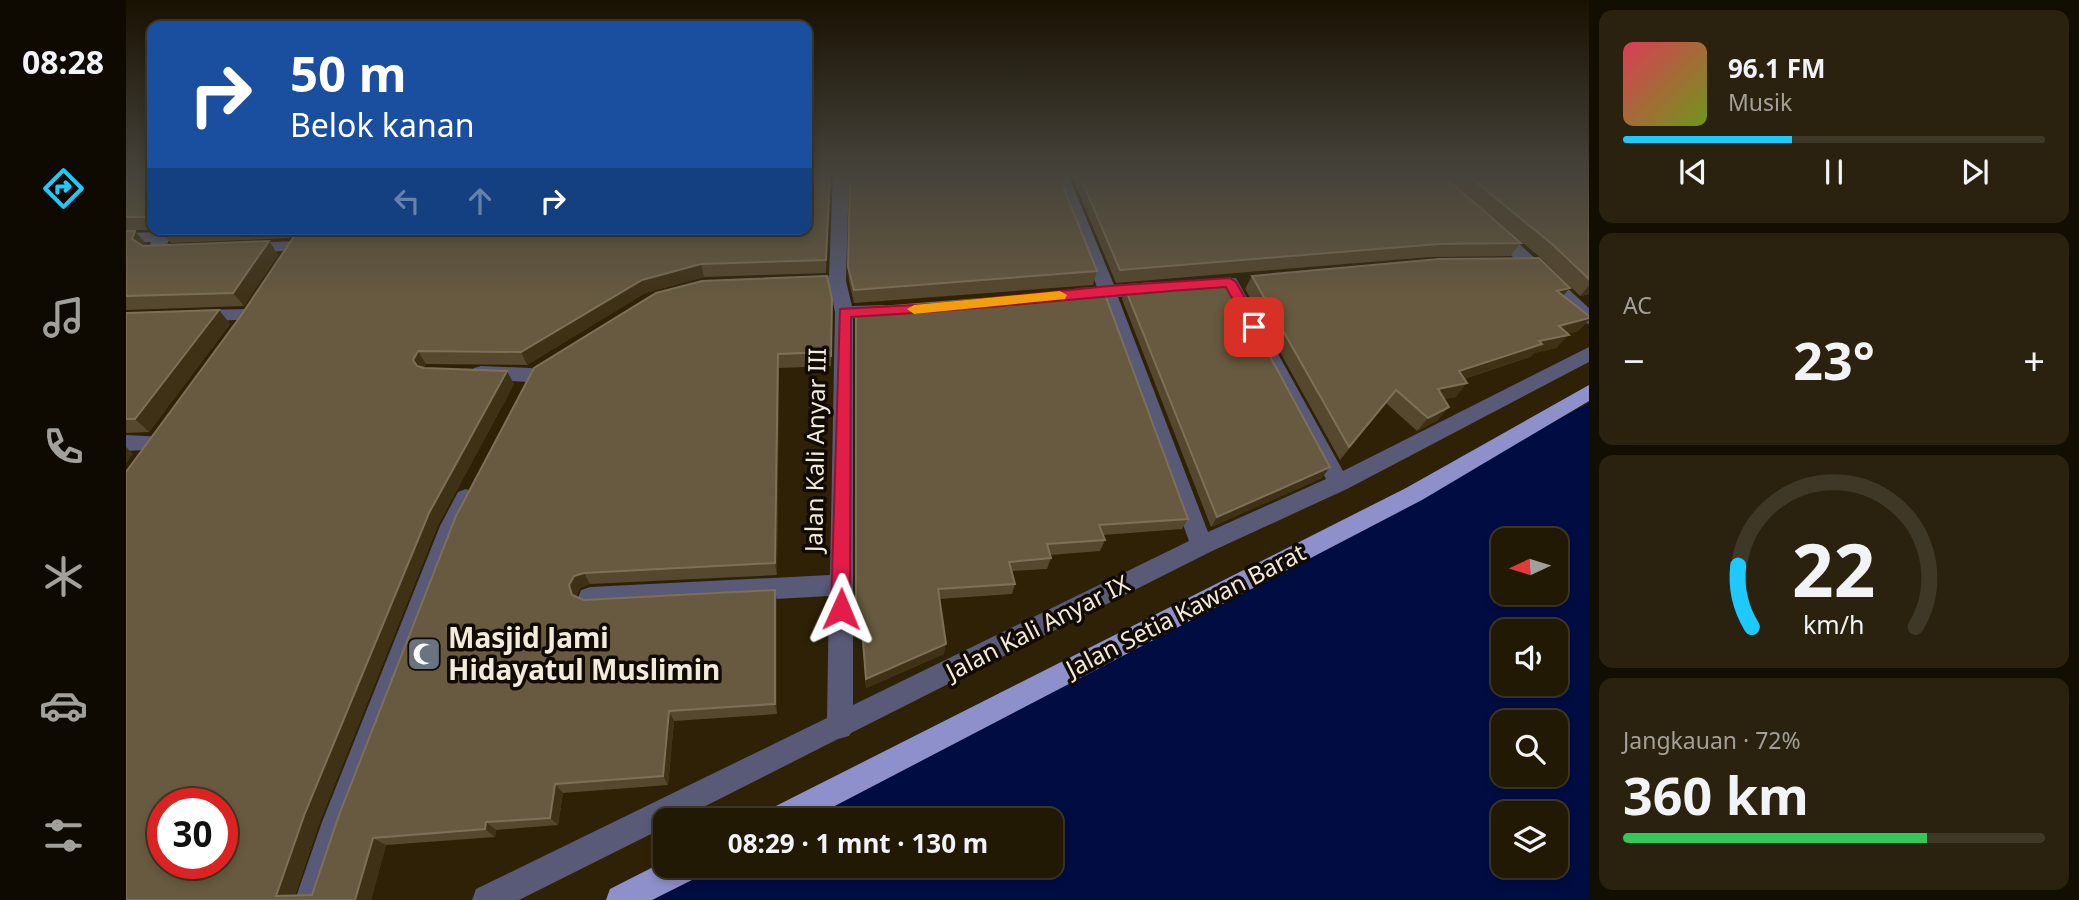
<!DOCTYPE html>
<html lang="id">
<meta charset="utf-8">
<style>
body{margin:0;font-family:"Noto Sans",sans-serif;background:#2a220e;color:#f1f3f6;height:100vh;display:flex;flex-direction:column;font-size:26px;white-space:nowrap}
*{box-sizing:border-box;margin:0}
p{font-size:23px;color:#a2a09a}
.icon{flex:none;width:38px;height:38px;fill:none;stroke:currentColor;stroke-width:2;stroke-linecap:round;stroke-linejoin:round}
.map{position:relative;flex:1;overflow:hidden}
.side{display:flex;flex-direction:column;gap:10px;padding:10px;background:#130e02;width:490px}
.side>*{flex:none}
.hud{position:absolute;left:21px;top:21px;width:665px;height:214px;border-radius:14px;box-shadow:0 4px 10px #0003,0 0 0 2px #3f3826;background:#1a4fa0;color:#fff;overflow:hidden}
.needle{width:46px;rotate:266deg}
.buttons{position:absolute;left:1365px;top:528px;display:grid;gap:14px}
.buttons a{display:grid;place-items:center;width:77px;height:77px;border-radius:14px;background:#221904;box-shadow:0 4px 10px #0003,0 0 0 2px #3f3826;font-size:35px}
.speed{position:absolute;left:21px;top:788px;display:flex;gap:14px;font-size:35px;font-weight:700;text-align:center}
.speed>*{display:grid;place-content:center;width:91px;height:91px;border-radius:50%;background:#221904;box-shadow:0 4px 10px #0003,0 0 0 2px #3f3826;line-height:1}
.speed .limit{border:10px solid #d22;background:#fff;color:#111}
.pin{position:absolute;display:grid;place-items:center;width:60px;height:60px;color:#fff;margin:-30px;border-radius:14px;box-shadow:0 4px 10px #0006}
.me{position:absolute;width:77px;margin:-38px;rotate:1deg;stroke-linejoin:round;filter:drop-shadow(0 0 5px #0008)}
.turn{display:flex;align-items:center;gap:24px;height:147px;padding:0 28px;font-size:32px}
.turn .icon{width:91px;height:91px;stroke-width:2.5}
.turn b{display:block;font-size:49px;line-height:60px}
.lanes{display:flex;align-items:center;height:66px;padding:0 28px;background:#0003;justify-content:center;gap:35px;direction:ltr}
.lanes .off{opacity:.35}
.big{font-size:52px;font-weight:700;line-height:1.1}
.side .tile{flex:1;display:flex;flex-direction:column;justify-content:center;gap:10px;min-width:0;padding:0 24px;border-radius:14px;background:#2a220e}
.side .dial{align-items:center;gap:0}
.dial svg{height:182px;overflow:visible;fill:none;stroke:#3f3826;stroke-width:7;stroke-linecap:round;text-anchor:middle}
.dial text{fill:#f1f3f6;stroke:none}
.song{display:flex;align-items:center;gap:21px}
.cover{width:84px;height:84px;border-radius:10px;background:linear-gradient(135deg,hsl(350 70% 55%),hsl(80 70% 35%))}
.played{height:7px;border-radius:4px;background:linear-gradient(90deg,#1ec9fd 40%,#3f3826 40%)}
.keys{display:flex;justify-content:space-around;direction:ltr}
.heat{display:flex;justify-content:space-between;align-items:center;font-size:38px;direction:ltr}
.charge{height:10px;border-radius:5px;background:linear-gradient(90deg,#34c759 72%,#3f3826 0)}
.trip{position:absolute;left:527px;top:808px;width:410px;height:70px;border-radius:14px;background:#221904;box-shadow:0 4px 10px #0003,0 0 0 2px #3f3826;font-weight:700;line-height:70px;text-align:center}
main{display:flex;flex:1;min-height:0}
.menu{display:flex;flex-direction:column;width:126px;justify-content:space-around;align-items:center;background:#0e0a02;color:#a2a09a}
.menu .icon{width:49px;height:49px}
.menu .on{color:#1ec9fd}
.menu b{font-size:32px;color:#f1f3f6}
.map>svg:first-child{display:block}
.water{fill:#000c42;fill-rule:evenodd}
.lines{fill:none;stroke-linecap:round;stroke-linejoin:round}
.minor{fill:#585a77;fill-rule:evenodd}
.major{fill:#8e90cb;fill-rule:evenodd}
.wall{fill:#56482e}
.shaded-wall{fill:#3f3116}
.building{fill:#675a40;stroke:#7d7058;stroke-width:2;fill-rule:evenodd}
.route{fill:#e11d48;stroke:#92132f;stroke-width:2}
.slow{fill:#f59e0b}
.labels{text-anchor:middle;stroke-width:7;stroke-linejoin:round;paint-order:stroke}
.street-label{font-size:24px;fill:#f3eada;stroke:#110b03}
.near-poi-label{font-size:28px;font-weight:bold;fill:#f3eada;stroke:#110b03;text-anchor:start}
</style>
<main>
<nav class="menu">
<b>08:28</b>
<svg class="icon on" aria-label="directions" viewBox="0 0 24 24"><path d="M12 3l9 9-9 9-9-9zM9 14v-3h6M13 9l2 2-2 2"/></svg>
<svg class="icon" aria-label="music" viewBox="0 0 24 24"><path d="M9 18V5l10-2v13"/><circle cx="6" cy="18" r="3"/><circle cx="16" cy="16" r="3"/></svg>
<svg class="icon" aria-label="phone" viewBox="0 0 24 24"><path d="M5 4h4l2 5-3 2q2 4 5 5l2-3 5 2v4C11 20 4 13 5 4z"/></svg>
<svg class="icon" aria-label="climate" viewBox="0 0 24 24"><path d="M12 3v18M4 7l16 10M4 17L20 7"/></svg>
<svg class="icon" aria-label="car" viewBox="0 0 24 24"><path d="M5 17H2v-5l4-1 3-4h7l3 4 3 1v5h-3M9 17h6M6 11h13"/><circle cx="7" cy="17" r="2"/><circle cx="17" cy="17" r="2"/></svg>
<svg class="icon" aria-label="filters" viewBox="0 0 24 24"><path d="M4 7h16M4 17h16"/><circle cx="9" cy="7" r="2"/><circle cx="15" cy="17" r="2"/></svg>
</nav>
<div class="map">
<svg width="1463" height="900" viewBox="0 0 1463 900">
<rect width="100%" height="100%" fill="#2e2105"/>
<path class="water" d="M1463,403V900H527L590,866H924V821H677ZM1377,541H1430V593H1377ZM1377,632H1430V684H1377ZM1377,723H1430V775H1377ZM1377,814H1430V866H1377Z"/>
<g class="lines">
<g class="minor">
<path d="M707,174H723L720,281L726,306L758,305L767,311L758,317L727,318V705L1063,541L975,298L951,300L942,294L951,288L971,287L927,174H942L988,285L1027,282L1036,288L1027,294L992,297L1082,532L1200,479L1098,288H1070L1067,284L1070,280L1110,278L1217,471L1463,347V362L1221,489L1084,552L725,733L723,736L712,739L550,821H539V827L393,900H346L350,889L701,718L703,596L464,609L455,606L452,598L455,590L464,587L704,575L709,312L704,287L674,288L665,282L674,276H703Z"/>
<path d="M1370,227L1376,228L1463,308V324L1457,322L1364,236L1362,232L1364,228Z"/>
<path d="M37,232L45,237L40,246L54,247L56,251L54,255L28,257L20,252L25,242L0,243V233Z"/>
<path d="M169,241L177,246L175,250L119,253L111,248L119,243Z"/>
<path d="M124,309L130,311L133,315L130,319L69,322L63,320L60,316L63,312L69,310Z"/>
<path d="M355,366L405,368L412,370L415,375L412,380L405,382L355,380L348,378L345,373L348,368Z"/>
<path d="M0,435L39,437L42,443L39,449L0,451Z"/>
<path d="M340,489L348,492L351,498L336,527L224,822L199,900H169L196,822L314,526L332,492Z"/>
</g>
<g class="major">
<path d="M1463,385V401L1296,500L680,821H636L640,811L1280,488Z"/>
<path d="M539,861V866H576L572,877L526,900H480L484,889Z"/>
</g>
</g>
<g class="wall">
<path d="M0,174H26V229H170L163,238L45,243L34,230H0Z"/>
<path d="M704,174L700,273L578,277L519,293L401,365L300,364L298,368L388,384L312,525L194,821L169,895H186L330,516L706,312L705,370V366L653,368L651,575L464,584L454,588L450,597L458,600L651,601V714L548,721L542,785L437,793L432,825L370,830L369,837L260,845L245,900H0V472Z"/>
<path d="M945,174H1463V294L1454,296L1415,258L1334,190L1395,243L1384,256L1304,257L990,283Z"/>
<path d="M0,231L21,245L20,246L143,241L152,255L118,306L0,310Z"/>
<path d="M722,267L971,271L967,285L728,303L723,281Z"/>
<path d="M1126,276L1437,296L1463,316V320L1452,331L1442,334L1430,348L1408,353L1404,357L1338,379L1330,397L1318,399L1312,420L1291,431L1260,403L1214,460L1119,289Z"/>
<path d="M999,288L1196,478L1085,527L996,299Z"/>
<path d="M730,309L1062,519L1056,529L977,535L979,540L974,551L924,555L925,558L921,569L886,571L889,584L886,594L813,599L818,654L740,688L735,625H730Z"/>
<path d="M93,310L104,324L23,432L0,433V313Z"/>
</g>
<g class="shaded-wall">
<path d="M704,174V184L700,273V260Z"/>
<path d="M157,229H170L163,238Z"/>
<path d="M9,231L21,245L17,253L6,239Z"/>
<path d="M143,241L152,255L118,306L107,293Z"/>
<path d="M575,264L578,277L519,293L401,365L395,352L516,280Z"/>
<path d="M1463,286V294L1454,296Z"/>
<path d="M1444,288L1432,301L1431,291Z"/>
<path d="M93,310L104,324L23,432L9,419Z"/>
<path d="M1463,318V320L1452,331L1429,338L1443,335L1430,348L1408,353L1404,357L1322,384L1333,371L1413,341L1433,326Z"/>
<path d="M292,351L300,364L295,373L287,360Z"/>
<path d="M652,354L653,368L651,575L649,563Z"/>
<path d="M381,371L388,384L312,525L194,821L167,900L150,896L179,813L303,513Z"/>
<path d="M1341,383L1330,397L1301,402L1312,389Z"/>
<path d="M1323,407L1312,420L1291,431L1302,418Z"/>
<path d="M0,447L7,454L0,464Z"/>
<path d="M1204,467L1196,478L1085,527L1091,517Z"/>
<path d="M458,573L464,584L454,588L450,597L446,595L443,585L448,576Z"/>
<path d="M649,590L651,601V714L649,704Z"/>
<path d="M820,644L818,654L740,688V679Z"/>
<path d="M543,711L548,721L542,785L537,776Z"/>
<path d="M429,784L437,793L432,825L424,818Z"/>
<path d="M360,822L370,830L369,837L359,829Z"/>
<path d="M247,838L260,845L245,900H229Z"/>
</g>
<g class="building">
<rect x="0" y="174" width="26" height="43"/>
<path d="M681,174H704L700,260L575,264L516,280L395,352L292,351L287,360L291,366L298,368L381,371L303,513L179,813L150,896L186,895L213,815L330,516L408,368L530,293L576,281L701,276L706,299L705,357L704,352L652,354L649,563L458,573L448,576L443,585L446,595L458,600L649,590V704L543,711L537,776L429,784L424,818L360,822L359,829L247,838L229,900H0V472L114,317L173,229H681ZM37,803H96V863H37Z"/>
<path d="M724,174H932L971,271L728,290L722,267Z"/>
<path d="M953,174H1315L1395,243L1313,244L994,270Z"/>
<path d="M1340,174H1463V279L1426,244Z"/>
<path d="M0,231H9L6,239L17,246L143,241L107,293L0,296Z"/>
<path d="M1413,258L1444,288L1431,291L1463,316V318L1433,326L1443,335L1413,341L1416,344L1333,371L1341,383L1312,389L1323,407L1302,418L1270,390L1223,447L1126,276L1313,259Z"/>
<path d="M1102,279L1204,467L1091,517L999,288Z"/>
<path d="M977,289L1062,519L973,525L979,540L921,544L925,558L883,562L889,584L812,589L820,644L740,679L735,615L730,616V309Z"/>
<path d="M93,310L9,419H0V313Z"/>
</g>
<linearGradient id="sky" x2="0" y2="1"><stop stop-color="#191203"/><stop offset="0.58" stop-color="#46433b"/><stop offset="1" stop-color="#46433b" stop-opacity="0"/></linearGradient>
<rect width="1463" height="300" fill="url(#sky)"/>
<path class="route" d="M1104,278L1110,282L1135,327L1133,330H1123L1100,287C975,295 850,311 725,317L724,609L721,615L715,617L708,615L705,609L714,309L808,304L983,286Z"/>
<path class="slow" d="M934,291L941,295L939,299L788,314L781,309L788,305Z"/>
<defs>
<g id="mosque-square" transform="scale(1.75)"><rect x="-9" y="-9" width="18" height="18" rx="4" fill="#6b7280" stroke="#110b03"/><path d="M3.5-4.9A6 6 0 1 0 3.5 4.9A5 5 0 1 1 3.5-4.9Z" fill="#fff"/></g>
</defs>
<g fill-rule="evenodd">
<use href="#mosque-square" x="298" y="654"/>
</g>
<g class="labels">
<g class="street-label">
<text transform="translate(690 450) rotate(-89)" y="8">Jalan Kali Anyar III</text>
<text transform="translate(1060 611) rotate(-27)" y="8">Jalan Setia Kawan Barat</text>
<text transform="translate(912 628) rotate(-27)" y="8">Jalan Kali Anyar IX</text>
</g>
<g class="near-poi-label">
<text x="322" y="648">Masjid Jami<tspan x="322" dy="32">Hidayatul Muslimin</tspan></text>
</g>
</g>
</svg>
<div class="buttons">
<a><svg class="needle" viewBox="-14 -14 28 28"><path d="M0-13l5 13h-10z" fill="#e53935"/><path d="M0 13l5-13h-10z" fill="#a2a09a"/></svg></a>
<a><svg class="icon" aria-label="sound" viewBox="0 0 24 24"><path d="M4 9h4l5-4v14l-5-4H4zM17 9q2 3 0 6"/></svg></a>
<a><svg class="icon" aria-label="search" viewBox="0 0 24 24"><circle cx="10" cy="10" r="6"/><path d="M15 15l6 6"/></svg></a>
<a><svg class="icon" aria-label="layers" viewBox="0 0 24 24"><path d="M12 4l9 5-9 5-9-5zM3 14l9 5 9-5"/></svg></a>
</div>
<div class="speed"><div class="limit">30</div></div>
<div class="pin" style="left:1128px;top:327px;background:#d93025"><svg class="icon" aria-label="arrive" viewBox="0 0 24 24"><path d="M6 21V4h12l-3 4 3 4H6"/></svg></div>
<svg class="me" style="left:715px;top:609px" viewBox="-20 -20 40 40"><path d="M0-17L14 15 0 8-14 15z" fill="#e11d48" stroke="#fff" stroke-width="4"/></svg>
<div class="trip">08:29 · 1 mnt · 130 m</div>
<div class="hud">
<div class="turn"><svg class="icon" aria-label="right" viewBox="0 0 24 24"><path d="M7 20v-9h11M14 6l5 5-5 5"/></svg><div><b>50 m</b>Belok kanan</div></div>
<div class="lanes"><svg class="icon off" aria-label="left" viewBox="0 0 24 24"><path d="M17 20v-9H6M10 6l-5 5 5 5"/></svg><svg class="icon off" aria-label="ahead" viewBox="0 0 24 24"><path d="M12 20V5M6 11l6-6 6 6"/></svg><svg class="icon" aria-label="right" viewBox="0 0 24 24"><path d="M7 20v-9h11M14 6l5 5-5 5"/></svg></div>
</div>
</div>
<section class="side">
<div class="tile">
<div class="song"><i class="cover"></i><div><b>96.1 FM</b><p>Musik</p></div></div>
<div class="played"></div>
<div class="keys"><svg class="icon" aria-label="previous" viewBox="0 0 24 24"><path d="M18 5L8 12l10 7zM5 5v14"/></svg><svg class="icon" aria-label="pause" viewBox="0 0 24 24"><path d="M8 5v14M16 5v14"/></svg><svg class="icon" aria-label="next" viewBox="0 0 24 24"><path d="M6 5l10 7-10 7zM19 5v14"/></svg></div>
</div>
<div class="tile"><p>AC</p>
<div class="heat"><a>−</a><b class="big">23°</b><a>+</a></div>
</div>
<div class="tile dial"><svg viewBox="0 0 100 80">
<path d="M14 69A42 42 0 1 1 86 69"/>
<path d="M14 69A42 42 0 0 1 8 42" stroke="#1ec9fd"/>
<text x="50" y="56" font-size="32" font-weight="700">22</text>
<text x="50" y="72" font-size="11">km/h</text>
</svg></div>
<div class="tile"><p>Jangkauan · 72%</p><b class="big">360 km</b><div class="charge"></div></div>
</section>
</main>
